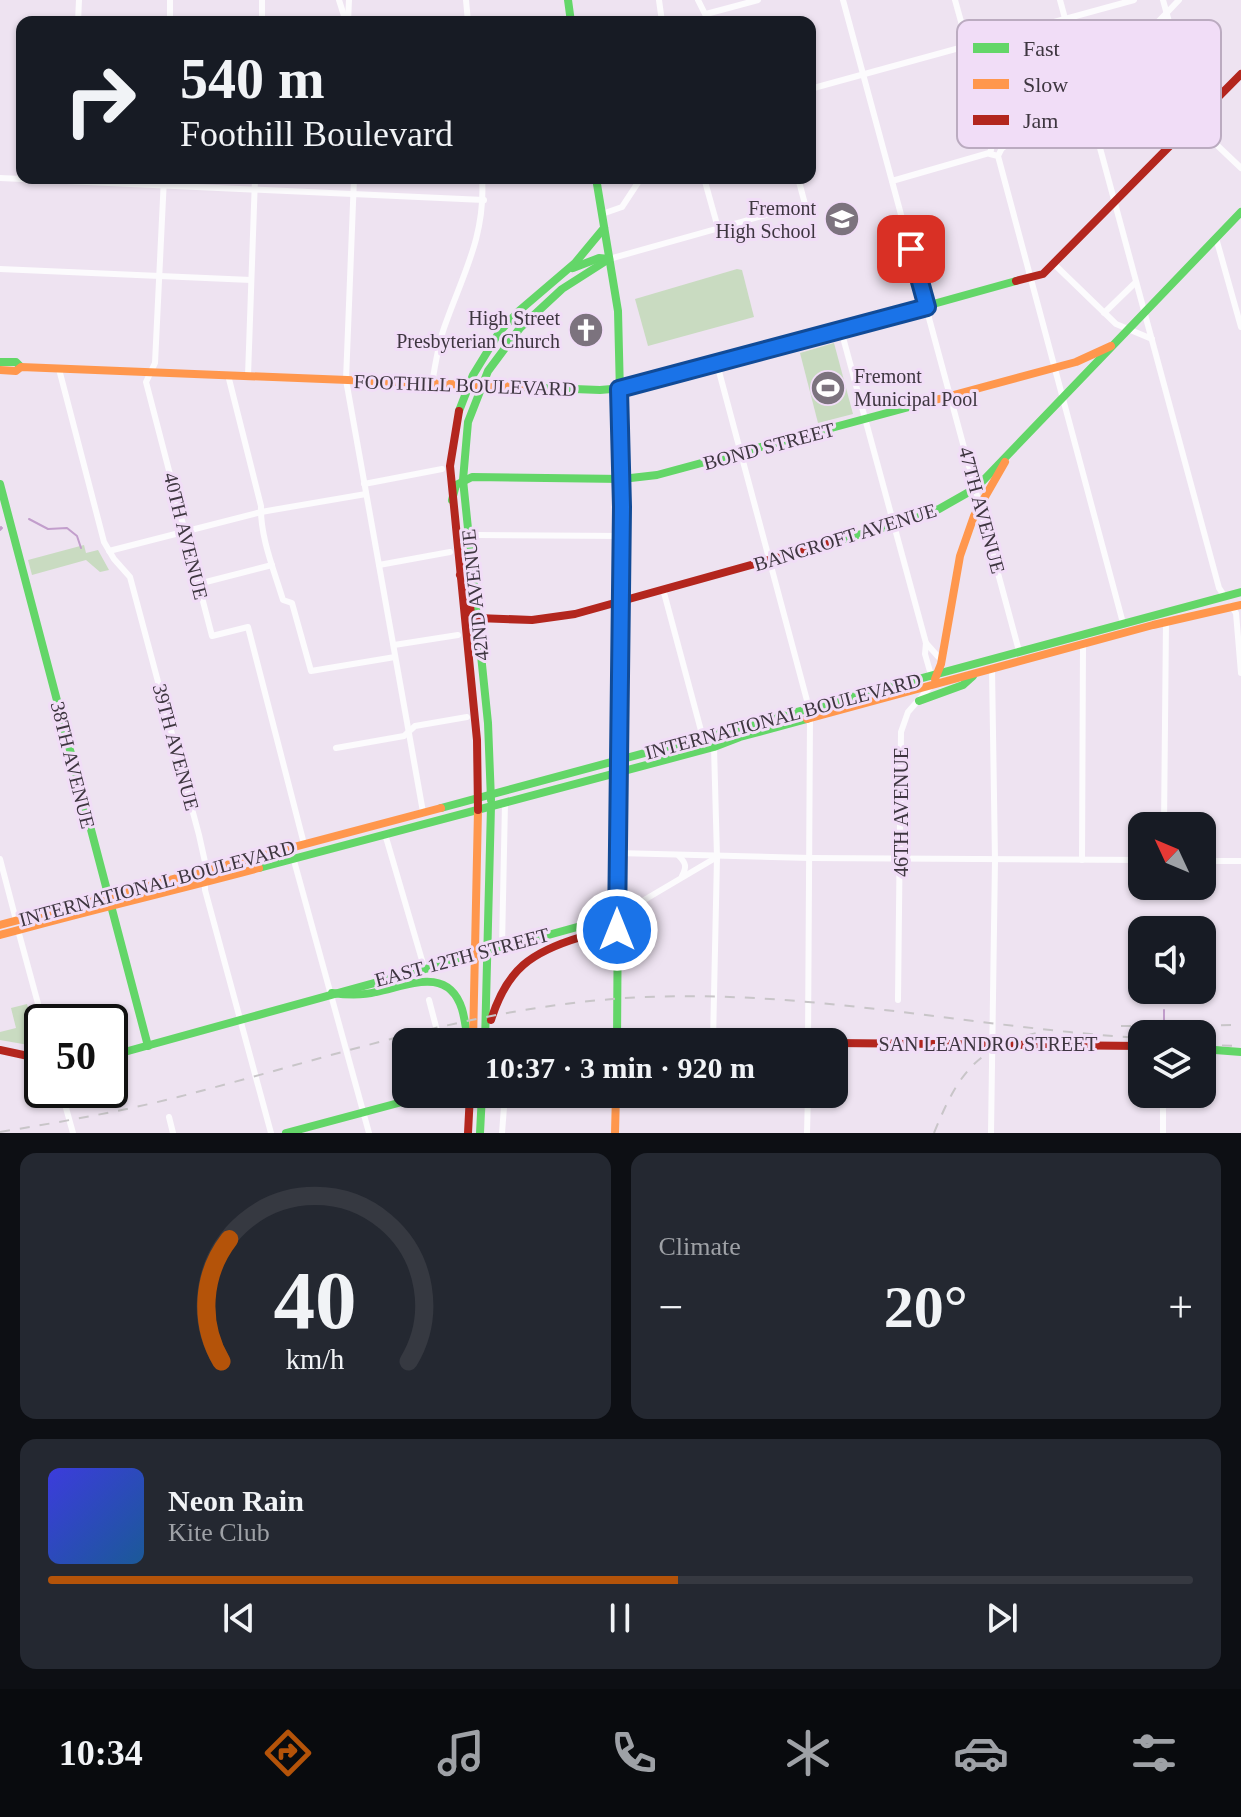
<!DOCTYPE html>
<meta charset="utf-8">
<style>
body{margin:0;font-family:Georgia,serif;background:#242831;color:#f1f3f6;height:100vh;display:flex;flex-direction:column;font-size:30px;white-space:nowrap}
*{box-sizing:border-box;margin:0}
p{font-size:26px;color:#9ea1a6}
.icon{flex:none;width:44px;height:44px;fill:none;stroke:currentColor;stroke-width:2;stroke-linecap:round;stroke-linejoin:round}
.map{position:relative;height:1133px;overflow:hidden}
.drawer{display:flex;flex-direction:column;gap:20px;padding:20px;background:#0d0f14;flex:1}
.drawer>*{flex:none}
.hud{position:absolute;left:16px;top:16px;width:800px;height:168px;border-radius:16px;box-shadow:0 2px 6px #0004;background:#171b24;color:#f1f3f6;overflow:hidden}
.needle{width:52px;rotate:314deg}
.fabs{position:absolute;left:1128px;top:812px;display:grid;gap:16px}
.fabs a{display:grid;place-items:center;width:88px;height:88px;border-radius:16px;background:#171b24;box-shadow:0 2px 6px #0004;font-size:40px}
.speed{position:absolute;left:24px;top:1004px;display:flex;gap:16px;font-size:40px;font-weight:700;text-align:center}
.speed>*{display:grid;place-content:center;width:104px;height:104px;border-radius:50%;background:#171b24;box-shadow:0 2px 6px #0004;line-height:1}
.speed .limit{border:4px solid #111;border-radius:12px;background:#fff;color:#111}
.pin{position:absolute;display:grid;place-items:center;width:68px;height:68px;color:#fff;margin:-34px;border-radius:16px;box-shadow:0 4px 12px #0006}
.me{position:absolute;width:88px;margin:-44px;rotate:0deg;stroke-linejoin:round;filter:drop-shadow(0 0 6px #0008)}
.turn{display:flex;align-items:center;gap:28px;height:168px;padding:0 32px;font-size:36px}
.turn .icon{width:104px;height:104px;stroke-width:2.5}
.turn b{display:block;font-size:56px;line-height:68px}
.big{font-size:60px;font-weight:700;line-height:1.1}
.drawer .tile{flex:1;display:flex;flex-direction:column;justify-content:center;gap:12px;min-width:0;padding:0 28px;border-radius:16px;background:#242831}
.drawer .dial{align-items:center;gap:0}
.dial svg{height:208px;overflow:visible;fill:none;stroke:#363941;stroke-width:7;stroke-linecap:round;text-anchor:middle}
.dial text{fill:#f1f3f6;stroke:none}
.song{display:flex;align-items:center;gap:24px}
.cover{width:96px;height:96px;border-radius:12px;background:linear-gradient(135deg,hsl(240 70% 55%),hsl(210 70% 35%))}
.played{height:8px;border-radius:4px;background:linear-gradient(90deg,#b45309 55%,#363941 55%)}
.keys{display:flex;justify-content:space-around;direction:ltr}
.heat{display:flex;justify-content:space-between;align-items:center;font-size:44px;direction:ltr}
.drawer .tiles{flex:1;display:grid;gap:20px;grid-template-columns:1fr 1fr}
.tile:last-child{grid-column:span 2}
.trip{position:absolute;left:392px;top:1028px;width:456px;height:80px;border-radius:16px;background:#171b24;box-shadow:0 2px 6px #0004;font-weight:700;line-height:80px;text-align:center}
.tab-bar{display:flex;height:128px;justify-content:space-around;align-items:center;background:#090b0e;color:#9ea1a6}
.tab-bar .icon{width:56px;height:56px}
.tab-bar .selected{color:#b45309}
.tab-bar b{font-size:36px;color:#f1f3f6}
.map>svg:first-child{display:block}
.green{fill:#c9dbc1}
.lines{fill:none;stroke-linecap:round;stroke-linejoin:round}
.stream{stroke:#c29ecc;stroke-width:2}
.street{stroke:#fcfbfd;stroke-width:6}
.fast{stroke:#63d668;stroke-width:8}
.slow{stroke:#ff974d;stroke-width:8}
.jam{stroke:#b3261e;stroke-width:8}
.rail{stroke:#c8c5c8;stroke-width:2;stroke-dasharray:10 10;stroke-linecap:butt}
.route-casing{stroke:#114b97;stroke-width:20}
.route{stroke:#1a73e8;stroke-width:14}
.labels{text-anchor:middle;stroke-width:6;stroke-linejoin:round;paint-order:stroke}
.poi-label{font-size:20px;fill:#3e3640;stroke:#f1ddf7;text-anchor:end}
.street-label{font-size:20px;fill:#3e3640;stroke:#f1ddf7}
.key{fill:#f1ddf7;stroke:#bbabc0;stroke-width:2}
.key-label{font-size:22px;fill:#3e3640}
</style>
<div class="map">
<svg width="1241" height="1133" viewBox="0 0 1241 1133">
<rect width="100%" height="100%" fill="#eee3f1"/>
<g class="green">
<path d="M737,269L742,270L754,317L648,346L635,299Z"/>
<path d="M834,343L853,414L818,423L800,353Z"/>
<path d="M84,545L86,553L98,550L109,570L100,572L86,560L32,575L28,560Z"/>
<path d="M27,1004L40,1047L0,1040V1032L16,1028L11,1008Z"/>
</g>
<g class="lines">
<g class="stream">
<path d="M29,519L48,529L67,528L77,536L81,548"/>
<path d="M0,528L1,527"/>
<path d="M0,530L2,528"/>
<path d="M1164,1010V1025"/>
</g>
<g class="street">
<path d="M339,0L346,22"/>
<path d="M466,0L468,22"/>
<path d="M659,0L662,22"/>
<path d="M698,0L709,22"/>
<path d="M843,0L1019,651"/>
<path d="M955,0L995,144"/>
<path d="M1060,0L1219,588L1225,597"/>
<path d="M1163,0L1196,120L1200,129L1241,168"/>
<path d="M706,14L758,0"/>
<path d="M78,22L79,0"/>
<path d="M170,22V0"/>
<path d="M262,22V0"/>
<path d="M348,22L349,0"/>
<path d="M810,89L1134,0"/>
<path d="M1002,148C1074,110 1123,59 1179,0"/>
<path d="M998,156L990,154L992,145L997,144L1002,148L998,156L1123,623"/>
<path d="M0,178L484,200"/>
<path d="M164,178L155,363L146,382L212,636L248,627L304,844"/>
<path d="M354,178L346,380L423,812"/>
<path d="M704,178L718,228"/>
<path d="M892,181L989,153"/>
<path d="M602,214L622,207L641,178"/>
<path d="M1216,238L1241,327"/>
<path d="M609,259L805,204L798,178"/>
<path d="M1055,265L1116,324L1152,339"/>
<path d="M0,269L251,280"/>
<path d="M1104,313L1136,282"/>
<path d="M841,330L926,643L925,654L931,675"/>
<path d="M717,364L809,708"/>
<path d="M59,369L104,542L114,559L130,577L199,835L205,862V890L271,1133"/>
<path d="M228,375L261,506C260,537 274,570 283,600L292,603L311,671L395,657"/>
<path d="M248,376L255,178"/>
<path d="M432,384C435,365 438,346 444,328C462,276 486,236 482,178"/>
<path d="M364,484L442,469"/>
<path d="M476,535L622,536"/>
<path d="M109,551L261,512L366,494"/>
<path d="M379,565L450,552"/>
<path d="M198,584L272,565"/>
<path d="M663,589L703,738"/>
<path d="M1231,606L1236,613L1241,673"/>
<path d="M926,643L942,661"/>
<path d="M394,645L458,635"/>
<path d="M336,748L404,736L415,726L467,717"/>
<path d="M1164,826L1166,622"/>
<path d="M385,834L424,967"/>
<path d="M617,853L810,858L1142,860"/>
<path d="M679,856C686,863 687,867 682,876"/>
<path d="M293,857L369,1133"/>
<path d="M0,859L16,920"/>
<path d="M1082,860L1083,644"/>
<path d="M1202,861H1241"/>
<path d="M617,916L717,857"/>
<path d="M18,930L43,1022"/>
<path d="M502,946L505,803"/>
<path d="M429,1000L440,1042"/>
<path d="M898,1000L901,732L908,712L931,686"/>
<path d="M713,1042L717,857L714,747"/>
<path d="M808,1042L810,719"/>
<path d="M61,1090L73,1133"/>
<path d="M169,1117L173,1133"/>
<path d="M502,1133L505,1094"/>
<path d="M807,1133L808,1094"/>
<path d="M991,1133L995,860L992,669"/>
<path d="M1163,1133V1094"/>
</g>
<g class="fast">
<path d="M568,0L571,22"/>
<path d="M596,178L618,311L621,435L617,1042"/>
<path d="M573,268L599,258L609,259"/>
<path d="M0,362H16L21,367"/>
<path d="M522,387L600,390L635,387L1016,281"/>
<path d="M459,411L473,375L500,331L520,310L575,263L604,228"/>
<path d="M0,484L148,1046"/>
<path d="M452,500L456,485L472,477L622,479L657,475L924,403"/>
<path d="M826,544L914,519L939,509L976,488L1241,212"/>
<path d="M919,701L963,685L973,676"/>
<path d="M491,800L488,723L463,480L468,422L488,371L520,328L562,289L609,259"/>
<path d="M441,808L1241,592"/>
<path d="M259,868L714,747L740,737L807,719"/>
<path d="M332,993C347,995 361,996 376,992C407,986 448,965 462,1009C465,1019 466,1030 468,1040"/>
<path d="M485,1042L491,806"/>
<path d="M634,1042H695"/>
<path d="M1202,1049L1241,1052"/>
<path d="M110,1056L617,916"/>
<path d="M286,1133L432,1094"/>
<path d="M480,1133L482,1094"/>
</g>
<g class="slow">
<path d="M0,370L16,371L21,367L522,387"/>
<path d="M924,403L1076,362L1111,346"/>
<path d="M935,679L941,664L960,556L974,516L1005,462"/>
<path d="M807,719L1153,625L1241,605"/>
<path d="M0,925L441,808"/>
<path d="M0,935C86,911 173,891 259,868"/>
<path d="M473,1042L478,810"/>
<path d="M615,1133L616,1094"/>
</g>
<g class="jam">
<path d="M1016,281L1043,274L1241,74"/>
<path d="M459,411L450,466L477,740L478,810"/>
<path d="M460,575L467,588L471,613L477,618L532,620L575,614L826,544"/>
<path d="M491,1020C507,969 531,952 581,937C597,932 608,931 617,916"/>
<path d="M834,1043L1142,1046"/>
<path d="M0,1050L42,1059"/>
<path d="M468,1133L470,1094"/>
</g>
<g class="rail">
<path d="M1121,1026L1241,1025"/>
<path d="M1202,1045L1241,1046"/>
<path d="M0,1132C60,1122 119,1112 178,1097C318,1061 456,1013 601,1000C783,983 961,1027 1142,1038"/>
<path d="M934,1133C958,1074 976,1047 1041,1032"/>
</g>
</g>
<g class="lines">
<g class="route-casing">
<path id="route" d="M617,930L622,507L619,389L927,307L911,249"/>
</g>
<use href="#route" class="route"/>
</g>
<defs>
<g id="school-disc" transform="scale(1.8)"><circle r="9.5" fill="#7c737e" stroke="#f1ddf7"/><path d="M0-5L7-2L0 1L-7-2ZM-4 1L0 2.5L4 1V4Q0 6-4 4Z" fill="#fff"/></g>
<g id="church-disc" transform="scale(1.8)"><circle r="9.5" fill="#7c737e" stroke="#f1ddf7"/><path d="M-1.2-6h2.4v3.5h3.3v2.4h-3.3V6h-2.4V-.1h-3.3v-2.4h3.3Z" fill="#fff"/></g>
<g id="stadium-disc" transform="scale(1.8)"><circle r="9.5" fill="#7c737e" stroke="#f1ddf7"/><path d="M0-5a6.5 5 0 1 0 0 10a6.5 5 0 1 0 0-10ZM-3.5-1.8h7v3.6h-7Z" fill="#fff"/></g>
</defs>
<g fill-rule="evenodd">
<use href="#school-disc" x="842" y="219"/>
<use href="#church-disc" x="586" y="330"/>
<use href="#stadium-disc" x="828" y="388"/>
</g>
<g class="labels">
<g class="poi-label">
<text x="816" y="215">Fremont<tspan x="816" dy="23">High School</tspan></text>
<text x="560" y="325">High Street<tspan x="560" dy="23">Presbyterian Church</tspan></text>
<text x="854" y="383" text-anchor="start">Fremont<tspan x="854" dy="23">Municipal Pool</tspan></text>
</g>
<g class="street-label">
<text transform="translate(465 385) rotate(2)" y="7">FOOTHILL BOULEVARD</text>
<text transform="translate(769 446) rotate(-15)" y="7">BOND STREET</text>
<text transform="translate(982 510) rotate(75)" y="7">47TH AVENUE</text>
<text transform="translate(186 536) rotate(76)" y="7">40TH AVENUE</text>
<text transform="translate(845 537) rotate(-17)" y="7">BANCROFT AVENUE</text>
<text transform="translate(475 595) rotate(-96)" y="7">42ND AVENUE</text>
<text transform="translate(783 716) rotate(-15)" y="7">INTERNATIONAL BOULEVARD</text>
<text transform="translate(176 747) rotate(75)" y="7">39TH AVENUE</text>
<text transform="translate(73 765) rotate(76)" y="7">38TH AVENUE</text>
<text transform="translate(901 812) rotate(-90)" y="7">46TH AVENUE</text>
<text transform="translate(157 883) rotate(-15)" y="7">INTERNATIONAL BOULEVARD</text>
<text transform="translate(462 957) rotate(-15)" y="7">EAST 12TH STREET</text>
<text x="988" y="1051">SAN LEANDRO STREET</text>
</g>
</g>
<rect x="957" y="20" width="264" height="128" rx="12" class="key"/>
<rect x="973" y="43" width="36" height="10" fill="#63d668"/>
<rect x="973" y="79" width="36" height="10" fill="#ff974d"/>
<rect x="973" y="115" width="36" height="10" fill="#b3261e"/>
<g class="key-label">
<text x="1023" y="56">Fast</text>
<text x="1023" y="92">Slow</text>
<text x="1023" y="128">Jam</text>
</g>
</svg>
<div class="fabs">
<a><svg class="needle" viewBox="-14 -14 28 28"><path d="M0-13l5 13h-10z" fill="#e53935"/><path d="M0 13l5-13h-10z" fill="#9ea1a6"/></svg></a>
<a><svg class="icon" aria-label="sound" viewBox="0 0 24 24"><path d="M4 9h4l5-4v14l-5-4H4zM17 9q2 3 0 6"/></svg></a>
<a><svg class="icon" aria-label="layers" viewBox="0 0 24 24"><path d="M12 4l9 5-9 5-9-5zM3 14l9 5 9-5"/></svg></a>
</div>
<div class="speed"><div class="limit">50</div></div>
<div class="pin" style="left:911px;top:249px;background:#d93025"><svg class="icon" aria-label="arrive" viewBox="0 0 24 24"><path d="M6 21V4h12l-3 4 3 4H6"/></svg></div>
<svg class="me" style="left:617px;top:930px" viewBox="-20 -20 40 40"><circle r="17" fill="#1a73e8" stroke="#fff" stroke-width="3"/><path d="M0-11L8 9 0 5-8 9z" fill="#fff"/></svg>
<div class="trip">10:37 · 3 min · 920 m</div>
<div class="hud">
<div class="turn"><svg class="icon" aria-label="right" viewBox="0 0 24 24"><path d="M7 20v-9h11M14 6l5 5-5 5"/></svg><div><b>540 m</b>Foothill Boulevard</div></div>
</div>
</div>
<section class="drawer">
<div class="tiles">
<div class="tile dial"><svg viewBox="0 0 100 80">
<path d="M14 69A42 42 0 1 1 86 69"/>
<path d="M14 69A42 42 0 0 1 17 22" stroke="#b45309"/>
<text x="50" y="56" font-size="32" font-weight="700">40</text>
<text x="50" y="72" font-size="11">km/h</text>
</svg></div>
<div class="tile"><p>Climate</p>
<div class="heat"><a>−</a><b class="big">20°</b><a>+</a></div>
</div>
<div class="tile">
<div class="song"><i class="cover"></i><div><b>Neon Rain</b><p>Kite Club</p></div></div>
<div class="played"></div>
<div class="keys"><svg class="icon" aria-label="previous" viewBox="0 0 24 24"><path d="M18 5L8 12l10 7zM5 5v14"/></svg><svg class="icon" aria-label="pause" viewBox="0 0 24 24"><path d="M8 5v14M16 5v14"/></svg><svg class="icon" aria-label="next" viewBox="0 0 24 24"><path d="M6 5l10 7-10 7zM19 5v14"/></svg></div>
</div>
</div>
</section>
<nav class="tab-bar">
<b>10:34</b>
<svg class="icon selected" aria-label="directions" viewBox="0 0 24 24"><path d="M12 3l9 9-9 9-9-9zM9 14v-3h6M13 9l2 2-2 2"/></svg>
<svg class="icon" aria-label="music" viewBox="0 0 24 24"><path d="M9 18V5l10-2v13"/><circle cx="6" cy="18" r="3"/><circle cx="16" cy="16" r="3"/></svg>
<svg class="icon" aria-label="phone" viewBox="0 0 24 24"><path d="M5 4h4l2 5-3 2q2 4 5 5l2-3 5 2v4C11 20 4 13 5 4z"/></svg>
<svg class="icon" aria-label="climate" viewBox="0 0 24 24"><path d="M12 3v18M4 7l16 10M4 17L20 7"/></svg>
<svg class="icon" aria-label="car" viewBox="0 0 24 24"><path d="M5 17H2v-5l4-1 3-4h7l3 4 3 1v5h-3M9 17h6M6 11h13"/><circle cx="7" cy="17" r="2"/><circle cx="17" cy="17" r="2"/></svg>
<svg class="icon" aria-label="filters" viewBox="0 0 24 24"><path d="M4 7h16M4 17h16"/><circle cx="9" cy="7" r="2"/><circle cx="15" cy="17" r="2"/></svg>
</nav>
